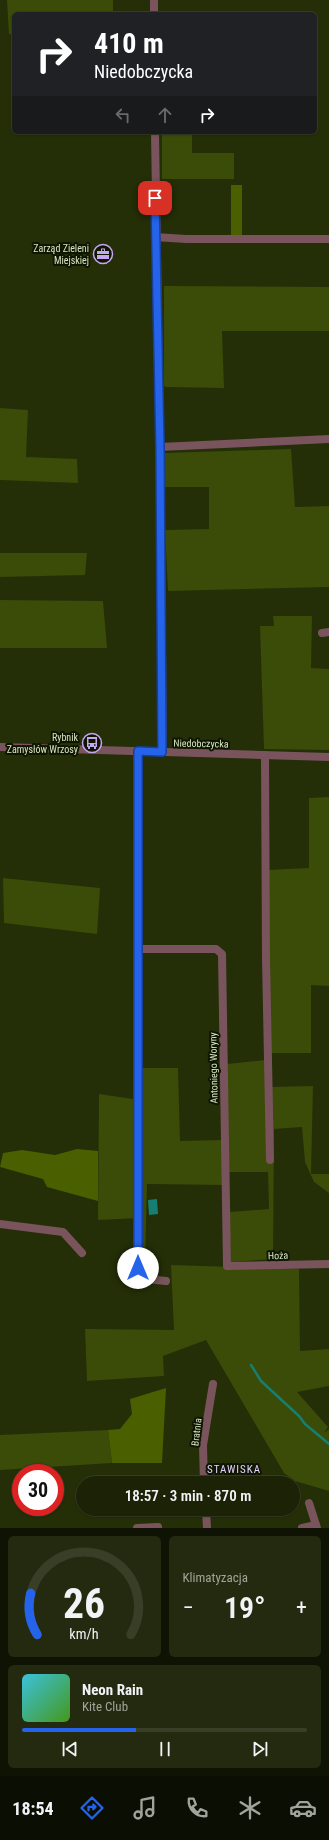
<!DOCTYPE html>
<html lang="pl">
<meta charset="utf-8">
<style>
body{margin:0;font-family:"Roboto Condensed",sans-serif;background:#242a0f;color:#f1f3f6;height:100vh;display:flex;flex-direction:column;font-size:15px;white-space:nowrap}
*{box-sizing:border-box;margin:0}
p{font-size:13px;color:#a0a49a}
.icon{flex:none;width:22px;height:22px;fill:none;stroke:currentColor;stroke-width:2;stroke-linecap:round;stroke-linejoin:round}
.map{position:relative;height:1528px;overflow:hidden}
.drawer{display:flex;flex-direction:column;gap:8px;padding:8px;background:#0f1303;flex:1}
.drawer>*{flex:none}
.hud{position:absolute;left:12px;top:12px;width:305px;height:122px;border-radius:6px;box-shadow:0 1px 3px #0004,0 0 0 1px #393f27;background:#202124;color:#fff;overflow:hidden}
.speed{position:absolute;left:12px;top:1464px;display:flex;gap:8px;font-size:20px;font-weight:700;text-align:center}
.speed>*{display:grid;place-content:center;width:52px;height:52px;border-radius:50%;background:#1b2205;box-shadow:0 1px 3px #0004,0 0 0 1px #393f27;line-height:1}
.speed .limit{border:6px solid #d22;background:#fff;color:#111}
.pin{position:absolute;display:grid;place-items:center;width:34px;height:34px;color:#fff;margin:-17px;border-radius:8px;box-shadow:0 2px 6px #0006}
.me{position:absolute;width:44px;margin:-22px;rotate:0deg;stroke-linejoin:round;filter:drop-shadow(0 0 3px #0008)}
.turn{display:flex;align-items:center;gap:14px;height:84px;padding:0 16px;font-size:18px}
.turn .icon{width:52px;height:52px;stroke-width:2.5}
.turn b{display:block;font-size:28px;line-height:34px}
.lanes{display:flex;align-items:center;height:38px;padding:0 16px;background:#0003;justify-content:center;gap:20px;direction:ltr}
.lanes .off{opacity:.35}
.big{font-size:30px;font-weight:600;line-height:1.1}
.drawer .tile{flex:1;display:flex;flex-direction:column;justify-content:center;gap:6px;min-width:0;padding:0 14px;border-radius:6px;background:#242a0f}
.drawer .dial{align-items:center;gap:0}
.dial svg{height:104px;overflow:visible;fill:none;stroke:#393f27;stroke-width:7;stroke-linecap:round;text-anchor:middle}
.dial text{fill:#f1f3f6;stroke:none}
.song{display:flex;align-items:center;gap:12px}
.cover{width:48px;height:48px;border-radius:6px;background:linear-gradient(135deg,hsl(190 70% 55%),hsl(100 70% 35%))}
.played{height:4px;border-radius:2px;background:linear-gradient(90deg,#2563eb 40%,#393f27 40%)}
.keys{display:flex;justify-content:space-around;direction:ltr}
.heat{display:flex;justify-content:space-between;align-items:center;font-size:22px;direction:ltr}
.drawer .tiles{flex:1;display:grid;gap:8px;grid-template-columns:1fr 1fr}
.tile:last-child{grid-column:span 2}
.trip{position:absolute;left:76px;top:1476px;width:224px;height:40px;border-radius:20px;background:#1b2205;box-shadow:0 1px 3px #0004,0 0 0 1px #393f27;font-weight:600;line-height:40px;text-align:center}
.tab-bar{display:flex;height:64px;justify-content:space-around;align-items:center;background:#0b0e02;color:#a0a49a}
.tab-bar .icon{width:28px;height:28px}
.tab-bar .current{color:#2563eb}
.tab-bar b{font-size:18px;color:#f1f3f6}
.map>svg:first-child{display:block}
.green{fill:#3b4b08}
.forest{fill:#4a5f00}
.water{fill:#177e72}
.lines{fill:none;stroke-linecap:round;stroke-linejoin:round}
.stream{stroke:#177e72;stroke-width:2.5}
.minor{stroke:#79545d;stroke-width:8}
.route-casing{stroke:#184099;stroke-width:10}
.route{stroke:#2563eb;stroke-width:7}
.labels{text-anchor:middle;stroke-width:4;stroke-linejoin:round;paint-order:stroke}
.poi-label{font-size:10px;fill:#d7e4c0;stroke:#0e1500;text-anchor:end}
.street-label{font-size:10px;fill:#d7e4c0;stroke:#0e1500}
.neighbourhood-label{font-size:11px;letter-spacing:1px;fill:#e2d2fc;stroke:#0e1500}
</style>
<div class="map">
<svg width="329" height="1528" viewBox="0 0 329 1528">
<rect width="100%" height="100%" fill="#242e07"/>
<g class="green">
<path d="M7,0H113V14H14V34H9Z"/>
<path d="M162,132H192V153H234V179H162Z"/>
<path d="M164,286L329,287V331H222L224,388L166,387L164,386Z"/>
<path d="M0,408L28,410L26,457L77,459L78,483L0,480Z"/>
<path d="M291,449L295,507L329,506V587L168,591L165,530L209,529V487H164L165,453Z"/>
<path d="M0,553H87L85,575L0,577Z"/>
<path d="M0,600L103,601L107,648H0Z"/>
<path d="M273,616H312L311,668L329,669V750L264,749L260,626H274Z"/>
<path d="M329,797V986L311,985V1053H270V1087L313,1086L311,1174H329V1193L314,1182L305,1162L302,1127L274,1129L273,1259L231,1262L229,1212L269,1209L268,1172H229L227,1064L266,1060L267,870L309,868V798Z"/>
<path d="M3,878L100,888L97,934L4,923Z"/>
<path d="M142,1068H178L180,1141L222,1140V1185L147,1184L145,1265L139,1218L98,1220L99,1094L133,1099L142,1098Z"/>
<path d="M171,1265L299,1269L300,1351L329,1349V1386L297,1392L328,1427L324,1433L329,1429V1491L295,1481L284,1473L206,1340L163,1356L164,1376L87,1381L85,1329L174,1330Z"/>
<path d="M108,1430L112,1463L0,1470V1435Z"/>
</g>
<g class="forest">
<rect x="231" y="185" width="11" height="50"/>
<path d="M77,1149L98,1151V1201L47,1187L43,1179L0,1167L3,1153L22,1150L55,1155Z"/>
<path d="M166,1388L162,1463H112L108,1430L120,1429L132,1414L130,1399Z"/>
</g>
<path class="water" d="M157,1199L158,1214L149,1215L148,1200Z"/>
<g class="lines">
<path class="stream" d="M251,1365L261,1381L299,1416L305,1424L329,1444"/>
<g class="minor">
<path d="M154,0V14"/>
<path d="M155,132L160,447L163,752"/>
<path d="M155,237L186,239H329"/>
<path d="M160,447L329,439"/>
<path d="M322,633L329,632"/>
<path d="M0,747L329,757"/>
<path d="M138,751V1268L140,1273L146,1279L166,1281"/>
<path d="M265,755L266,959L270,1160"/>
<path d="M138,949H216L222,954L227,1266L329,1264"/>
<path d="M0,1224L63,1232L82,1253"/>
<path d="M204,1483L203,1445L213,1384"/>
<path d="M309,1503L317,1528"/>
<path d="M206,1509L207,1528"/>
<path d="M137,1528L158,1527"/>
<path d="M302,1528L316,1525"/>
</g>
</g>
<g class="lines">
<g class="route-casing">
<path id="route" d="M138,1268V751L162,752L160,448L155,198"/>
</g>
<use href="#route" class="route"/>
</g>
<defs>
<g id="office-ring" transform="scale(1)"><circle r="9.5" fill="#0e1500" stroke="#c5a7f1" stroke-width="1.5"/><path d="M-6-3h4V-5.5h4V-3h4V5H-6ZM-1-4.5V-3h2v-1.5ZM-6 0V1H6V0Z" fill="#c5a7f1"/></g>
<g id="bus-ring" transform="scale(1)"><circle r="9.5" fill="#0e1500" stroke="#c5a7f1" stroke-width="1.5"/><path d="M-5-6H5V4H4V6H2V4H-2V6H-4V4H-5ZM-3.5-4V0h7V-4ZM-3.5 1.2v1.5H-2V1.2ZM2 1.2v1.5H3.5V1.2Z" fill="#c5a7f1"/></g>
</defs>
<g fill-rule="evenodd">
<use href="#office-ring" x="103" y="254"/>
<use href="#bus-ring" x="92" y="743"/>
</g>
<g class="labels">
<g class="poi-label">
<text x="89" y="252">Zarząd Zieleni<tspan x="89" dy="12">Miejskiej</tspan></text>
<text x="78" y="741">Rybnik<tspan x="78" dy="12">Zamysłów Wrzosy</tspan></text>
</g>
<g class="street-label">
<text transform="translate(201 743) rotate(1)" y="4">Niedobczycka</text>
<text transform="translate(213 1068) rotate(-91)" y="4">Antoniego Woryny</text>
<text transform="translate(278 1255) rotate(-2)" y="4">Hoża</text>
<text transform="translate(196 1432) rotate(-83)" y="4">Bratnia</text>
</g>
<g class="neighbourhood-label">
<text x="234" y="1473">STAWISKA</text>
</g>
</g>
</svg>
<div class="speed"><div class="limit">30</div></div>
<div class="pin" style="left:155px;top:198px;background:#d93025"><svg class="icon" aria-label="arrive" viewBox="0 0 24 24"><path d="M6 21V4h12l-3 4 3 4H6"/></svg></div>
<svg class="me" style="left:138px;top:1268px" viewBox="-20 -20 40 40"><circle r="19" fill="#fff"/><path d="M0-13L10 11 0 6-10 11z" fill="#2563eb"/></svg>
<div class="trip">18:57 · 3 min · 870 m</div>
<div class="hud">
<div class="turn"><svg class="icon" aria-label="right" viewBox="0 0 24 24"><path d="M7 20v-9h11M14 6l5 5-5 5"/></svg><div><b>410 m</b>Niedobczycka</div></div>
<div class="lanes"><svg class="icon off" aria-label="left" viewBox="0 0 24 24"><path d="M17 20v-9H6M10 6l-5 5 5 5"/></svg><svg class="icon off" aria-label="ahead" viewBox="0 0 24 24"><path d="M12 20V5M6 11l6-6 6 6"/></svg><svg class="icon" aria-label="right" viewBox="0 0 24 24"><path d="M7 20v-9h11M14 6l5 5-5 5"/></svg></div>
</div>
</div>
<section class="drawer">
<div class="tiles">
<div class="tile dial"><svg viewBox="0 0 100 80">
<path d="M14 69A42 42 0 1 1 86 69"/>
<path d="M14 69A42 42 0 0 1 9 37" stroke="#2563eb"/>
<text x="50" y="56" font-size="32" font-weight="700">26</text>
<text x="50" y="72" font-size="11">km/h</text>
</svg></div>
<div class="tile"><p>Klimatyzacja</p>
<div class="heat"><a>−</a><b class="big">19°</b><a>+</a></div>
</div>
<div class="tile">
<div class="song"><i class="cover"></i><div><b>Neon Rain</b><p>Kite Club</p></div></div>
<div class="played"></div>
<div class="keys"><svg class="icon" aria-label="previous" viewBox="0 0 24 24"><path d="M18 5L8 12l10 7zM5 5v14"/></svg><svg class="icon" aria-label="pause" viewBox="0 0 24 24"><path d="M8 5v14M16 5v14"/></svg><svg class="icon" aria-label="next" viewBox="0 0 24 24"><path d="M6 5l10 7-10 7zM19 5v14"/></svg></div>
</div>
</div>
</section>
<nav class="tab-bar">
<b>18:54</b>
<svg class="icon current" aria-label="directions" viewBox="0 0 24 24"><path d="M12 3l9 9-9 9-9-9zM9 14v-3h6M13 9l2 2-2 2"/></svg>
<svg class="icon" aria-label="music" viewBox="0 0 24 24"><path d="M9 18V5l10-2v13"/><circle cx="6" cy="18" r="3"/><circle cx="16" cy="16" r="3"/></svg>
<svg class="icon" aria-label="phone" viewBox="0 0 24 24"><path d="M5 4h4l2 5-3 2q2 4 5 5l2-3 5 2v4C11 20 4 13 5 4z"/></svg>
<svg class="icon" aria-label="climate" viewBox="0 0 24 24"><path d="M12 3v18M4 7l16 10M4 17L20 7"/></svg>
<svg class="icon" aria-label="car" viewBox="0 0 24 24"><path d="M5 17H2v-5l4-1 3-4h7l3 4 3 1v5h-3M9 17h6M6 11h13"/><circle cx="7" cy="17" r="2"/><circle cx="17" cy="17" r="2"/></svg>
</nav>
